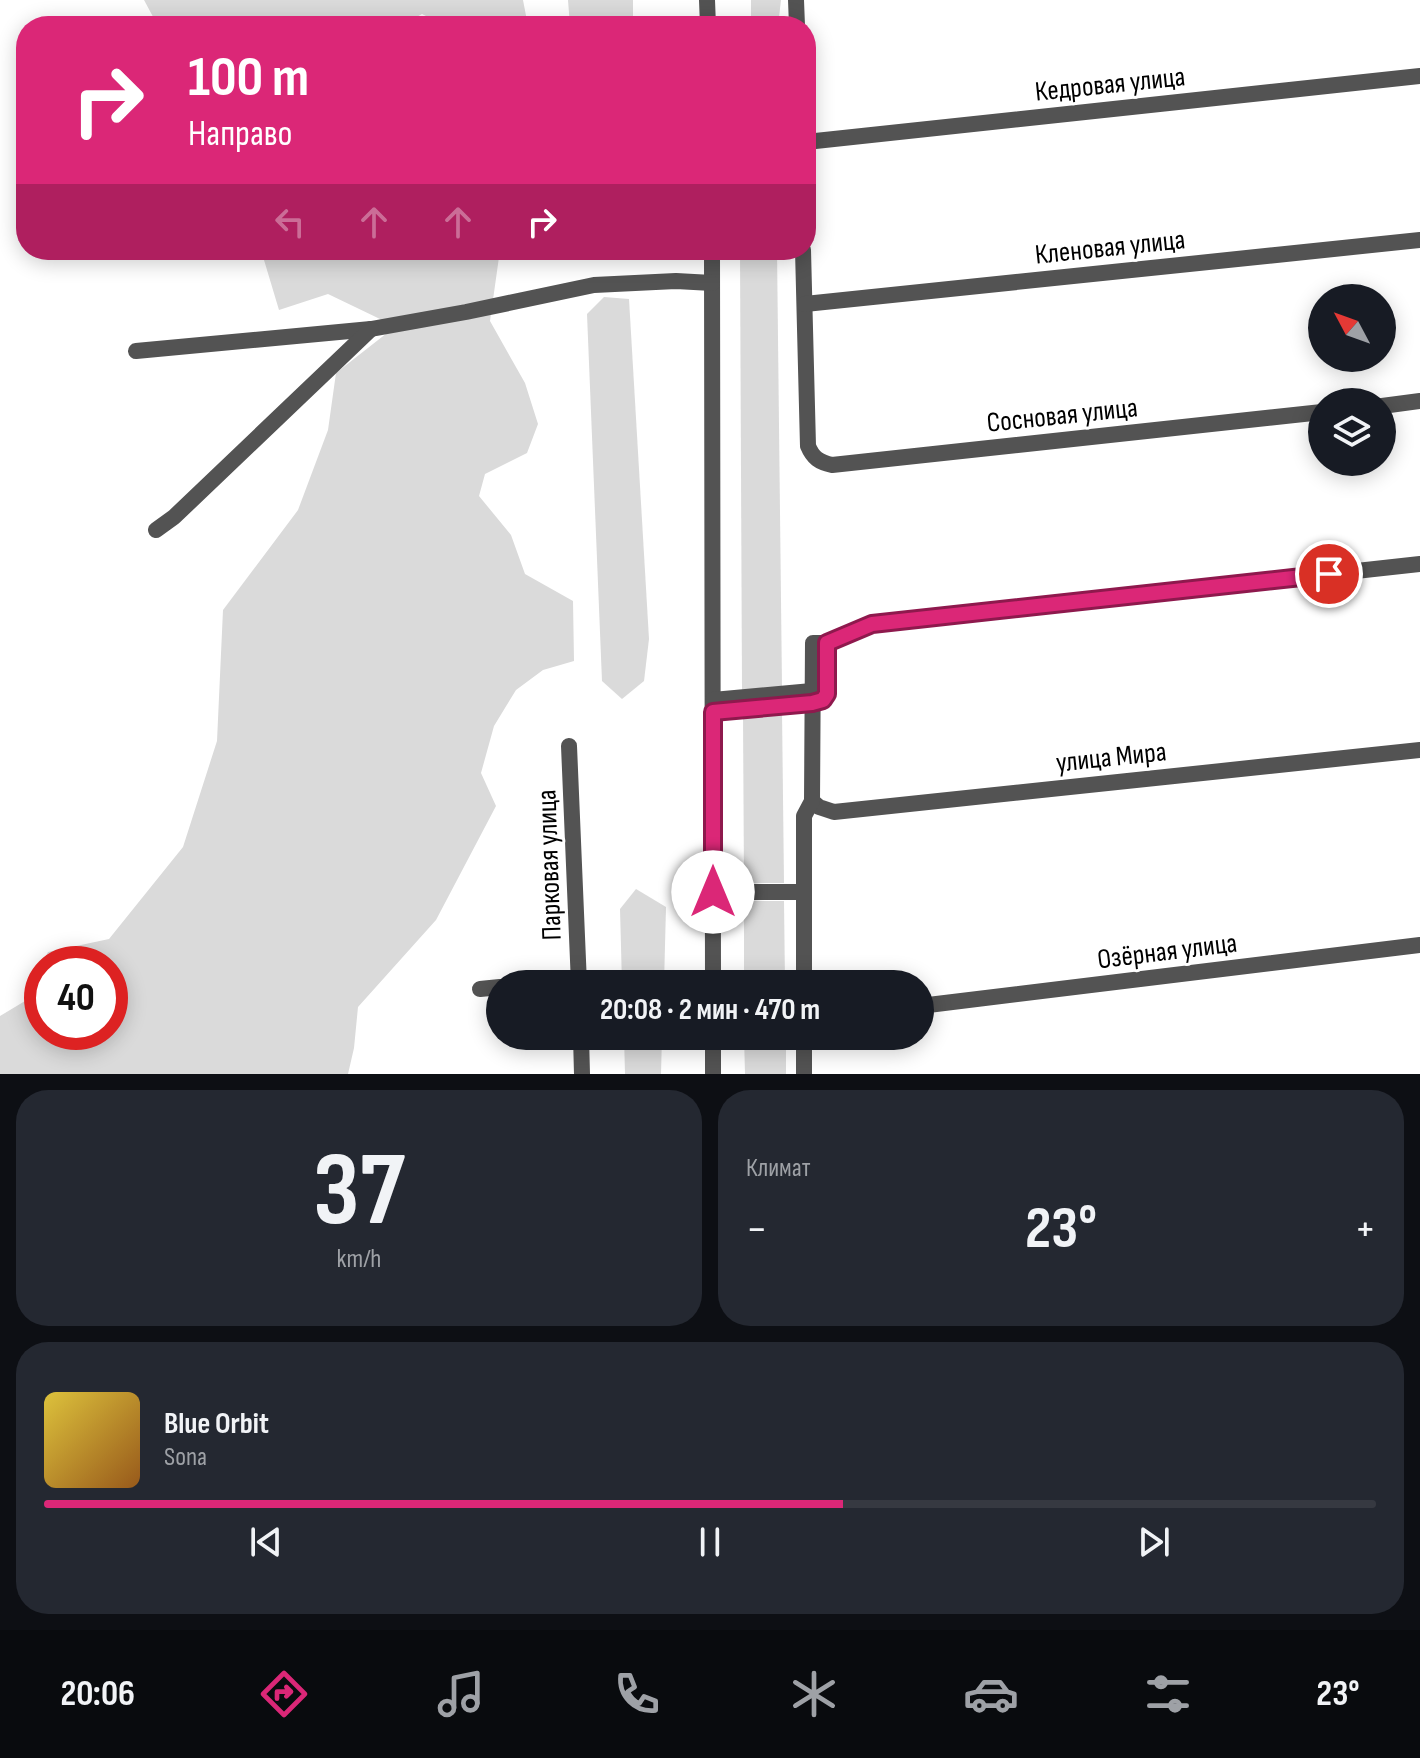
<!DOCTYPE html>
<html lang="ru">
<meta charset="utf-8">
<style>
body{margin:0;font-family:"Sofia Sans Condensed",sans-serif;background:#242831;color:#f1f3f6;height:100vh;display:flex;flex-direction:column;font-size:30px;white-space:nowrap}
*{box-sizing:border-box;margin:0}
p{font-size:26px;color:#9ea1a6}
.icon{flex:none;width:44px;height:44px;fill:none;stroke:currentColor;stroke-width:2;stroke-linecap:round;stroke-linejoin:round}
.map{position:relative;height:1074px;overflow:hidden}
.sheet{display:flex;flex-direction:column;gap:16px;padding:16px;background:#0d0f14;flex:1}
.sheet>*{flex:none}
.guide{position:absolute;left:16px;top:16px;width:800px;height:244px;border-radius:32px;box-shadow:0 4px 20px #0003;background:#db2777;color:#fff;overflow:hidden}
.needle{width:52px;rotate:311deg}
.controls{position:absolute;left:1308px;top:284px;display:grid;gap:16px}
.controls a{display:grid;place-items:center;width:88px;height:88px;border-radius:50%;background:#171b24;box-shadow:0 4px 20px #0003;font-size:40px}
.speed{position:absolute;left:24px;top:946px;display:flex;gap:16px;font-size:40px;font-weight:700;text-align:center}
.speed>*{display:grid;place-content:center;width:104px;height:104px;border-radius:50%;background:#171b24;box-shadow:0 4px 20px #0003;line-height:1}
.speed .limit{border:12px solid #d22;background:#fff;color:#111}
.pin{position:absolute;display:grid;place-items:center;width:68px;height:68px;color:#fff;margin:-34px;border:4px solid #fff;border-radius:50%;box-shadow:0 2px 8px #0007}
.me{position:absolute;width:88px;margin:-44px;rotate:0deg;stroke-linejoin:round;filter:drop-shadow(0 0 6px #0008)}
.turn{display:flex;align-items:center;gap:28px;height:168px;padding:0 40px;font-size:36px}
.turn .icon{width:104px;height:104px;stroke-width:2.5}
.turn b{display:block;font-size:56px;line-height:68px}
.lanes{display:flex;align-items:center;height:76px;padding:0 40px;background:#0003;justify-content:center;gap:40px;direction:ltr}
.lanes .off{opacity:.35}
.big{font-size:60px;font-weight:700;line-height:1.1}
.sheet .tile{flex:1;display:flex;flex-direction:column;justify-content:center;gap:12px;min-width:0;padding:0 28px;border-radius:32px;background:#242831}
.sheet .dial{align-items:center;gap:0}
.dial b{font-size:104px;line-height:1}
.song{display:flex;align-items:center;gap:24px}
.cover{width:96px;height:96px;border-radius:12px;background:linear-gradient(135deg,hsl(50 70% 55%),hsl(30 70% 35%))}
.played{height:8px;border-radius:4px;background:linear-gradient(90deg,#db2777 60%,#363941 60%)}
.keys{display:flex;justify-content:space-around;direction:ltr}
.heat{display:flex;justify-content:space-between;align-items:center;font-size:44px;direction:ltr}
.sheet .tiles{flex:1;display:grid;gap:16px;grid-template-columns:1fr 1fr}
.tile:last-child{grid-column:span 2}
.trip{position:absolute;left:486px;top:970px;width:448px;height:80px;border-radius:40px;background:#171b24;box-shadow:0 4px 20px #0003;font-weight:700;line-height:80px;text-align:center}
.tab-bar{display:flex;height:128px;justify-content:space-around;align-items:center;background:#090b0e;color:#9ea1a6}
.tab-bar .icon{width:56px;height:56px}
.tab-bar .current{color:#db2777}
.tab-bar b{font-size:36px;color:#f1f3f6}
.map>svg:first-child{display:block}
.green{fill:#dadada}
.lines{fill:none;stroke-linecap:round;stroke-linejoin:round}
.minor{stroke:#535353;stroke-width:16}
.route-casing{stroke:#8e194d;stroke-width:20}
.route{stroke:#db2777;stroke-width:14}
.labels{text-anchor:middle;stroke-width:6;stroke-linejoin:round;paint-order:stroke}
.street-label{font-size:28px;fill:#000;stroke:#fff}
</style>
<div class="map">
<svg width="1420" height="1074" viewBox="0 0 1420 1074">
<rect width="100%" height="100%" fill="#fff"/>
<g class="green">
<path d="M144,0H523L528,26H446L422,14C401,26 387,30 362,22L357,26H158Z"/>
<path d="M568,0H633V26H570Z"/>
<path d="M751,0H781L778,26H751Z"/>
<path d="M261,250H500L490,321L525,383L538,424L527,453L485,474L479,496L511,535L525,574L573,601L574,661L543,670L516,690L494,726L481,773L496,806L436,920L358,1007L354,1048L348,1074H0V1016L25,1001L42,964V1032H110V964H42L48,952L109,939L183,847L217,741L223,610L298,510L328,430L336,373L387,333L380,319L328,294L279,310Z"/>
<path d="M740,250H777L782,687L742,690Z"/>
<path d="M604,297L629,299L649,639L644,681L622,699L602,681L587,314Z"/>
<path d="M782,711L784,883H744L743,715Z"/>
<path d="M636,889L666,907L664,984H622L620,909Z"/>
<path d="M744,901H784L785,984H744Z"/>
<path d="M624,1036H662L661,1074H625Z"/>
<path d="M744,1036H786V1074H745Z"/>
</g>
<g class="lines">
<g class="minor">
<path d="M707,0L708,26"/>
<path d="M796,0L797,26"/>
<path d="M806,142L1420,76"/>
<path d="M712,250L713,984"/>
<path d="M803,250L808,446C813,458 819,462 832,465L1322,412"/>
<path d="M805,304L1420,240"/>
<path d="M136,351L371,329L466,312L594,285L676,281L712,283"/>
<path d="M1382,406L1420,401"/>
<path d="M156,530L174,517L371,329"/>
<path d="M713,700L812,691"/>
<path d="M713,712L812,703L823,700L827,694V643"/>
<path d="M569,746L579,984"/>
<path d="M812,801L819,807L834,812L1420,750"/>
<path d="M713,892H804"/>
<path d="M540,984L578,981"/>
<path d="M804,984V816L812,801L813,643H827L872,624L1420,564"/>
<path d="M480,989L500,987"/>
<path d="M920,1006L1420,945"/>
<path d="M581,1036L582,1074"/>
<path d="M713,1036V1074"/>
<path d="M804,1036V1074"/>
</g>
</g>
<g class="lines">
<g class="route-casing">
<path id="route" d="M713,892V712L812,703L823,700L827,694V643L872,624L1329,574"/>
</g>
<use href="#route" class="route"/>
</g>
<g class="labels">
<g class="street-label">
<text transform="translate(1110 83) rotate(-6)" y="10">Кедровая улица</text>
<text transform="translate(1110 246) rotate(-6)" y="10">Кленовая улица</text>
<text transform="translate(1062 414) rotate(-6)" y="10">Сосновая улица</text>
<text transform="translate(1111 756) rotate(-6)" y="10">улица Мира</text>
<text transform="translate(548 865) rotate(-92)" y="10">Парковая улица</text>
<text transform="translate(1167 950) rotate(-7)" y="10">Озёрная улица</text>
</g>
</g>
</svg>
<div class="controls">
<a><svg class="needle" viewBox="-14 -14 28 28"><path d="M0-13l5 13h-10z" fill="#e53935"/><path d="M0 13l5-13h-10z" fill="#9ea1a6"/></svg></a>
<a><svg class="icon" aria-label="layers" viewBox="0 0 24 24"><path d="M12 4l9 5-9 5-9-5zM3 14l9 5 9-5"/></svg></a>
</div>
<div class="speed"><div class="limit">40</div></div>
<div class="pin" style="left:1329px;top:574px;background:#d93025"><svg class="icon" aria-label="arrive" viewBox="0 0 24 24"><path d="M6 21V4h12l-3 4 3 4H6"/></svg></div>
<svg class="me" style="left:713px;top:892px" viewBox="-20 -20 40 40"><circle r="19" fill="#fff"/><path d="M0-13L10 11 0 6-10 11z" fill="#db2777"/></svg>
<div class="trip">20:08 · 2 мин · 470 m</div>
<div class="guide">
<div class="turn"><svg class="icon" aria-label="right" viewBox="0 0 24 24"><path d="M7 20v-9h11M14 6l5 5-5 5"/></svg><div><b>100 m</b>Направо</div></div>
<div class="lanes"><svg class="icon off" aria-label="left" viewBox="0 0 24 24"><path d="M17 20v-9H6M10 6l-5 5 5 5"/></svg><svg class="icon off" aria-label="ahead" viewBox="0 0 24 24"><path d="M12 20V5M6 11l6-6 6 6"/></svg><svg class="icon off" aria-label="ahead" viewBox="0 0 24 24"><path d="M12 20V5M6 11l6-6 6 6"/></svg><svg class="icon" aria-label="right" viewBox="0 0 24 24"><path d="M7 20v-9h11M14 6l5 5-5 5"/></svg></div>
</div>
</div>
<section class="sheet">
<div class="tiles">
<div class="tile dial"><b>37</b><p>km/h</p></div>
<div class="tile"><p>Климат</p>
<div class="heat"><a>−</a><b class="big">23°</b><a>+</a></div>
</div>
<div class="tile">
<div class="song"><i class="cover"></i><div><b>Blue Orbit</b><p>Sona</p></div></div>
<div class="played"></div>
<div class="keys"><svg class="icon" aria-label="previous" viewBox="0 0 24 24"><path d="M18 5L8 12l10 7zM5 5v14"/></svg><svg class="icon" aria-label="pause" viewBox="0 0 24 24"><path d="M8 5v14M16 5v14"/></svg><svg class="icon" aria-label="next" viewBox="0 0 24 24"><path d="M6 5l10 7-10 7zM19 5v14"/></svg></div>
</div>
</div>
</section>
<nav class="tab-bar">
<b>20:06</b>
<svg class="icon current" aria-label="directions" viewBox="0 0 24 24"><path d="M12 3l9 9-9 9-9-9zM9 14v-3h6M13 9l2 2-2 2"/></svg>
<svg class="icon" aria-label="music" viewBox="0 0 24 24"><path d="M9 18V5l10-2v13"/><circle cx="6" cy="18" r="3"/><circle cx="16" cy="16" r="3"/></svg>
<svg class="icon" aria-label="phone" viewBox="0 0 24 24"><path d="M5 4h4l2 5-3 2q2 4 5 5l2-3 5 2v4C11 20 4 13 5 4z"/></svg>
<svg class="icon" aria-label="climate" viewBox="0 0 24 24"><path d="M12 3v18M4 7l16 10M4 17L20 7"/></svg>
<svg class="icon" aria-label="car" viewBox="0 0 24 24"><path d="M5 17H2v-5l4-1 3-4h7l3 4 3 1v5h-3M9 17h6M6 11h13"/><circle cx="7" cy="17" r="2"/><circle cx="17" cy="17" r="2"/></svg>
<svg class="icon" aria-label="filters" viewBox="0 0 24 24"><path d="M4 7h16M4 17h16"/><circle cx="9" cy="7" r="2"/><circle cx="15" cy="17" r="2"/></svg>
<b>23°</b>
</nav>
